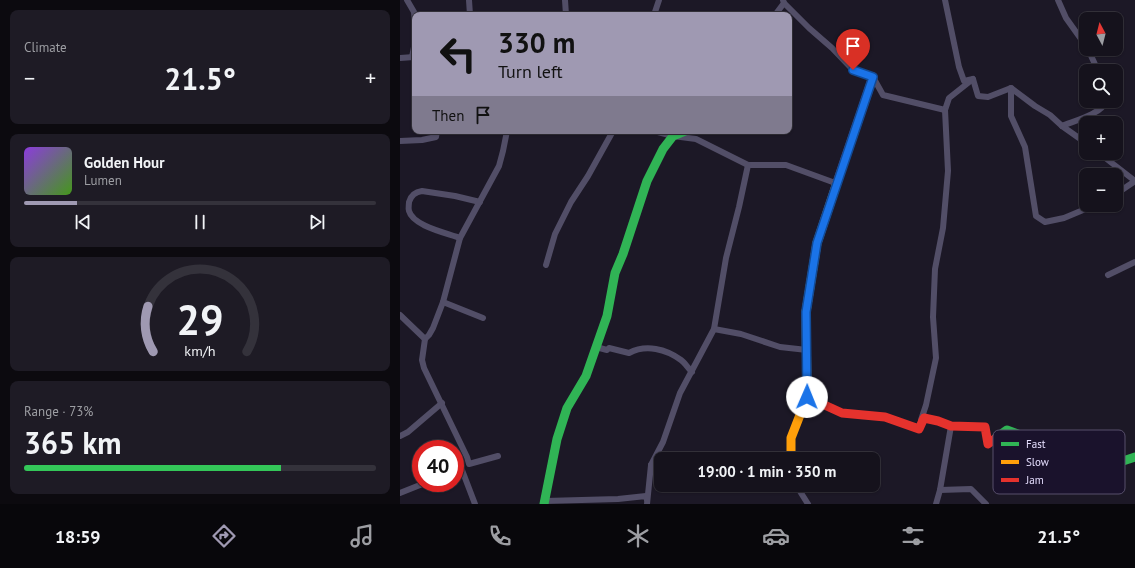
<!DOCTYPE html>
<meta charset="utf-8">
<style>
body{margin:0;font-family:"PT Sans",sans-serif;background:#1e1b25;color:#f1f3f6;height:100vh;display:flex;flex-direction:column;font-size:15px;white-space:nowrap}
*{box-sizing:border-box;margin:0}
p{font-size:13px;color:#9d9ea3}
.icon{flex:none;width:22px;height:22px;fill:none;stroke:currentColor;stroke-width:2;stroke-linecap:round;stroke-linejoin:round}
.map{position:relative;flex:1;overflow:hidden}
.side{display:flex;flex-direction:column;gap:10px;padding:10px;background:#0c0a0f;width:400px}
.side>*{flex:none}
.top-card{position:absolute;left:12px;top:12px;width:380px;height:122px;border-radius:8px;box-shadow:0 1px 3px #0004,0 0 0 1px #34323b;background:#9f99b2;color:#111;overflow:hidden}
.needle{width:26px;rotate:353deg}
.buttons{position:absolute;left:679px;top:12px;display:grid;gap:8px}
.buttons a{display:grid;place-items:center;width:44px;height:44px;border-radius:8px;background:#15121c;box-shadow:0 1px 3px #0004,0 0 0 1px #34323b;font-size:20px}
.speed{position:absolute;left:12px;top:440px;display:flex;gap:8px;font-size:20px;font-weight:700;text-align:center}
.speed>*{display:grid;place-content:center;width:52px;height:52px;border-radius:50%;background:#15121c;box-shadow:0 1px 3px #0004,0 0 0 1px #34323b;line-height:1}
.speed .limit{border:6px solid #d22;background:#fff;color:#111}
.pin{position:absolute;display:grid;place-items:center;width:34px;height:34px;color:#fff;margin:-41px -17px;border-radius:50% 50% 50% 0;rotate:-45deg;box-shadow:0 0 4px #0007}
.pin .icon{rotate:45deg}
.me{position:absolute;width:44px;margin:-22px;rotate:1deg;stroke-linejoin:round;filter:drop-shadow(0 0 3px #0008)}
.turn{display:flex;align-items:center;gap:14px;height:84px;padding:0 20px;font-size:18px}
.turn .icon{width:52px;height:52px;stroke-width:2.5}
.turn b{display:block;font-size:28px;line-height:34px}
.then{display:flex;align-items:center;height:38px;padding:0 20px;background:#0003;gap:8px;font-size:15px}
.big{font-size:30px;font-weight:700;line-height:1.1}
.side .tile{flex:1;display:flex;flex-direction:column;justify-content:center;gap:6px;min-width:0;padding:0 14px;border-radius:8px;background:#1e1b25}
.side .dial{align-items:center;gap:0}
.dial svg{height:104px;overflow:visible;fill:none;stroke:#34323b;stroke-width:7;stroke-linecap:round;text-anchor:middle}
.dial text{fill:#f1f3f6;stroke:none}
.song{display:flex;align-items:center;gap:12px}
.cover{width:48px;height:48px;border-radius:6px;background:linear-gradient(135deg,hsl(270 70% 55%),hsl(100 70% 35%))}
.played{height:4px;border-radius:2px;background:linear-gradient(90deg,#9f99b2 15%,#34323b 15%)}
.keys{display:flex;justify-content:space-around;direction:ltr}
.heat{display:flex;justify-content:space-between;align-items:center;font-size:22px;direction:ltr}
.charge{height:6px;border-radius:3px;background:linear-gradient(90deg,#34c759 73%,#34323b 0)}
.trip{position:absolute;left:254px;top:452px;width:226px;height:40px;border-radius:8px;background:#15121c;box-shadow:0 1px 3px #0004,0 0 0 1px #34323b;font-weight:700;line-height:40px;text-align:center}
.tabs{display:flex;height:64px;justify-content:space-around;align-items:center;background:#08070b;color:#9d9ea3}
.tabs .icon{width:28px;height:28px}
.tabs .on{color:#9f99b2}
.tabs b{font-size:18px;color:#f1f3f6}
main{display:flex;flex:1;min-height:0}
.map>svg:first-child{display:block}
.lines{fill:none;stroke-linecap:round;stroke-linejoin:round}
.street{stroke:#524e67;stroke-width:6}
.fast{stroke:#30b455;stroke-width:9}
.slow{stroke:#ff9f0a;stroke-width:9}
.jam{stroke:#e5322d;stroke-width:9}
.route-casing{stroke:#114b97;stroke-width:10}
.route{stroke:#1a73e8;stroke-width:7}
.key{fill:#1a122c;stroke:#574f6b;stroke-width:1}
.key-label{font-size:11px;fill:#e5defe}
</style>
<main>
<section class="side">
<div class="tile"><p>Climate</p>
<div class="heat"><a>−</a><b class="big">21.5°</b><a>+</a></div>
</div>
<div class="tile">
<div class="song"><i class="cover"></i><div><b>Golden Hour</b><p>Lumen</p></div></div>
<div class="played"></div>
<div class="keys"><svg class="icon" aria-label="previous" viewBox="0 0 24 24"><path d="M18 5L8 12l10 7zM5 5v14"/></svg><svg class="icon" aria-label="pause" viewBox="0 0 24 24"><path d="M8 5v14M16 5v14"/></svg><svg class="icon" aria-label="next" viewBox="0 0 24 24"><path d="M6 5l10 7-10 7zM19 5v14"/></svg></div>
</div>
<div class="tile dial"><svg viewBox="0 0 100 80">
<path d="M14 69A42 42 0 1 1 86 69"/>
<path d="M14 69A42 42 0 0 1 10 34" stroke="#9f99b2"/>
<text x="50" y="56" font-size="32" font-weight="700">29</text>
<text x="50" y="72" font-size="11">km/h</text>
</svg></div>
<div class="tile"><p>Range · 73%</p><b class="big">365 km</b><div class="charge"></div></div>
</section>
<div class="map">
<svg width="735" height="504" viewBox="0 0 735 504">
<rect width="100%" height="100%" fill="#1c1826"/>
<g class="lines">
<g class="street">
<path d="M7,0L14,12L15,25"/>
<path d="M69,0L70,15"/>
<path d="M165,0L166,15"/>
<path d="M545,0L559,67L564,81L573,79L578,96L588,97L611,88L635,106L650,115L662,126L686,143"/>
<path d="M658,0L666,18L686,46"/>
<path d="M384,3L409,28L432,48L453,70L473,77L483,95L545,110L549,98L573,79"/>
<path d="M254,15L259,0"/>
<path d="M375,15L384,3L383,0"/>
<path d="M688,49L698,71"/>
<path d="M12,57L15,42"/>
<path d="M0,58L14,57"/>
<path d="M611,88V116L625,147L636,216L645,222L664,218L695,205"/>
<path d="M662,126C674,121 702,114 706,101"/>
<path d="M254,131L273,136L296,139L348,165H386L438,184"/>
<path d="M0,141L22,140L36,137L37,131"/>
<path d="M699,153L735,181"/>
<path d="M716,194L735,181"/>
<path d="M60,238C47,233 13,226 9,211C8,208 9,205 9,202C11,195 15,192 22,191L55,196L80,202"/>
<path d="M146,265L155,234L171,202L188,176L213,131"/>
<path d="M708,275L735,262"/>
<path d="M43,302L33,328L29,335L25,339L22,360L24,368L67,457L69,464L98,456"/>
<path d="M0,315L25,339"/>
<path d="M83,318L43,302L60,238L99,166L103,151L107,131"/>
<path d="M314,329L341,334L380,347L407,350"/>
<path d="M196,347L207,350L209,348L229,353C246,344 266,349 281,360C285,363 288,368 292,372"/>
<path d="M521,420L526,405L536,358L533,317L535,269L543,228L548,171L545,110"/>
<path d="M0,436L8,432L42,403"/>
<path d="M251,465L261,463"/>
<path d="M62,470L75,504"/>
<path d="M347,485L382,487L396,485"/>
<path d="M396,485L408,504"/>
<path d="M540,490L571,489L586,504"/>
<path d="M0,493L25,483"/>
<path d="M145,501L218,499L246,496L247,500"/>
<path d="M247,504L251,465L263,442L280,393L314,329L326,258L339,207L348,165"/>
<path d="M536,504L540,490L551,426"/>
</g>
<g class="fast">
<path d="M596,438L607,430L634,440L649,451L672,456L723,461L735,457"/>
<path d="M144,504L157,439L167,408L186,376L207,316L215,273L223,254L247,181L263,149L273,136L285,131"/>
</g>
<path class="slow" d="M391,459V438L407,397L406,312L417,243L437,183"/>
<g class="jam">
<path d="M437,183L473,77"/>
<path d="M407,397L442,413L485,417L519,429L524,418L538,421L551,426L585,427L588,444L596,438"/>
</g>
</g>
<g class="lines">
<g class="route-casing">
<path id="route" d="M407,397L406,312L417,243L473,77L453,70"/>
</g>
<use href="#route" class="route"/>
</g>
<rect x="593" y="430" width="132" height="64" rx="6" class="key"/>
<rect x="601" y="442" width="18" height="4" fill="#30b455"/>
<rect x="601" y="460" width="18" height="4" fill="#ff9f0a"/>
<rect x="601" y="478" width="18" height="4" fill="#e5322d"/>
<g class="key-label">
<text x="626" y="448">Fast</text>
<text x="626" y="466">Slow</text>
<text x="626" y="484">Jam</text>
</g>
</svg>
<div class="buttons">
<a><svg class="needle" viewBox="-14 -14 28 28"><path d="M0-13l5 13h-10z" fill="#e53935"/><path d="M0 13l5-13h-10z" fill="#9d9ea3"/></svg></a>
<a><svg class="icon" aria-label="search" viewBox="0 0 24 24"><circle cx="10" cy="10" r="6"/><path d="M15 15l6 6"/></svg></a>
<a>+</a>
<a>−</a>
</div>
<div class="speed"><div class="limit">40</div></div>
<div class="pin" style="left:453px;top:70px;background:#d93025"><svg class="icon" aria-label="arrive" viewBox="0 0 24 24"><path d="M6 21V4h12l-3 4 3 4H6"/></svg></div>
<svg class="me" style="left:407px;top:397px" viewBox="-20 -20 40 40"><circle r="19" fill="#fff"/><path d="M0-13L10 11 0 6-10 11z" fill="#1a73e8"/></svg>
<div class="trip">19:00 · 1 min · 350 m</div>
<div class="top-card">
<div class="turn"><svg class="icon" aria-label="left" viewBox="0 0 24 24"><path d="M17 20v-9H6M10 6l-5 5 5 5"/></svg><div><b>330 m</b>Turn left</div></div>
<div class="then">Then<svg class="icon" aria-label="arrive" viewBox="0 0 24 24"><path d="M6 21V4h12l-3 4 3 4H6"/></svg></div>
</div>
</div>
</main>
<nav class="tabs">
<b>18:59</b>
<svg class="icon on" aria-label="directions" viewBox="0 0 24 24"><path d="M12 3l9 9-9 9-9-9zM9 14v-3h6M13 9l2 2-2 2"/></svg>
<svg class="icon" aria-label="music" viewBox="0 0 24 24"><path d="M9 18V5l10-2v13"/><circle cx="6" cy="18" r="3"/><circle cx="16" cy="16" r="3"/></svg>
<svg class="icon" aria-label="phone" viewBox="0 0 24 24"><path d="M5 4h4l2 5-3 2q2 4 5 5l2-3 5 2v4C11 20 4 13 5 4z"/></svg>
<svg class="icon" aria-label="climate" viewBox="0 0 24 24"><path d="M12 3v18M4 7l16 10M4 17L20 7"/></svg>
<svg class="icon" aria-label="car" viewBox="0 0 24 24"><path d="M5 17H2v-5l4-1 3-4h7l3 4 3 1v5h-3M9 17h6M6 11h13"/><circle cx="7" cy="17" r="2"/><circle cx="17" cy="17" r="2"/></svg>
<svg class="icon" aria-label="filters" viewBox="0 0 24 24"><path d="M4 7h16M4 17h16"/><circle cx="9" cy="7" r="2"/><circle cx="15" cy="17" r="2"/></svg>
<b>21.5°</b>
</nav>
